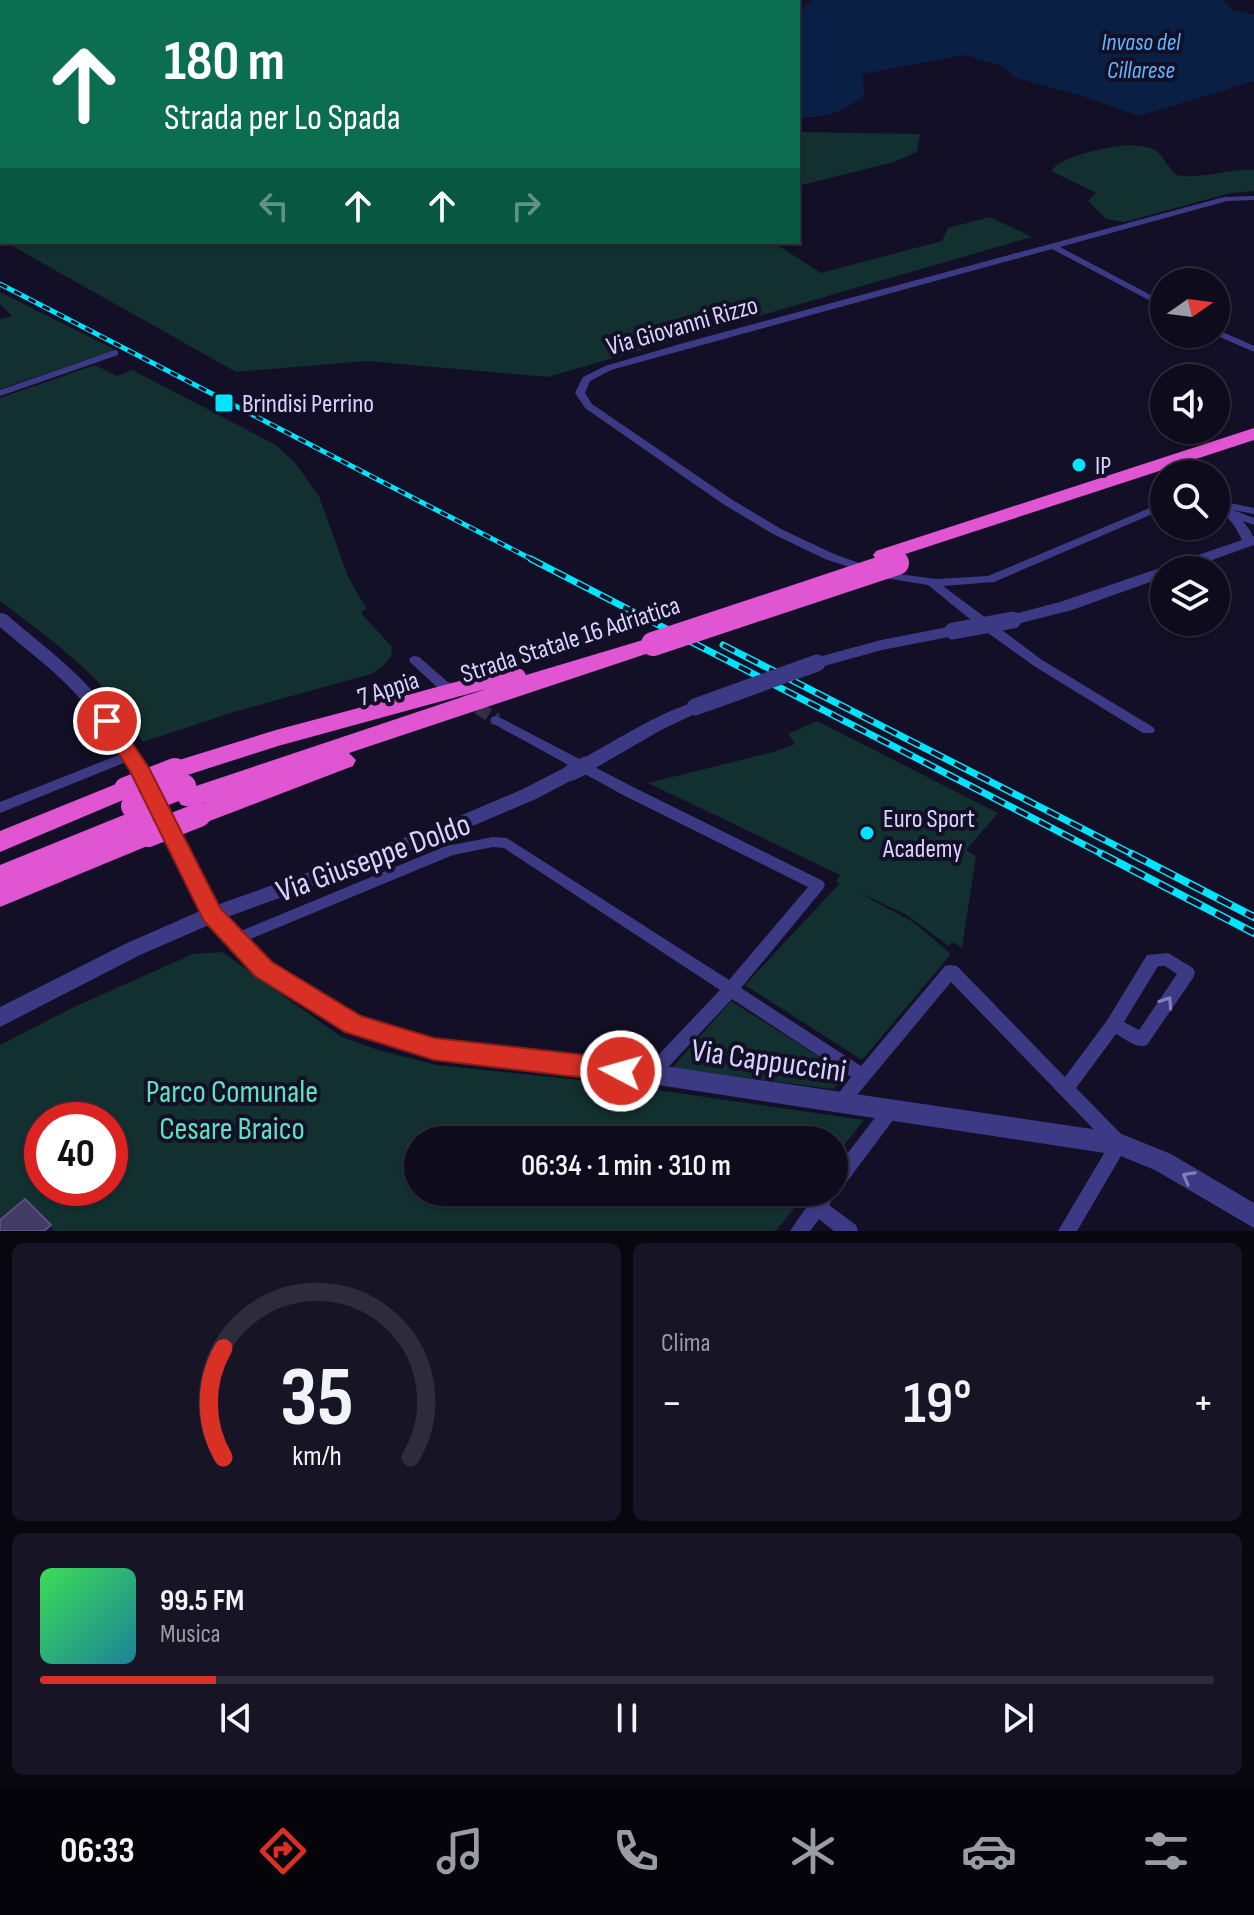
<!DOCTYPE html>
<html lang="it">
<meta charset="utf-8">
<style>
body{margin:0;font-family:"Sofia Sans Condensed",sans-serif;background:#171425;color:#f1f3f6;height:100vh;display:flex;flex-direction:column;font-size:30px;white-space:nowrap}
*{box-sizing:border-box;margin:0}
p{font-size:26px;color:#9b9ba3}
.icon{flex:none;width:44px;height:44px;fill:none;stroke:currentColor;stroke-width:2;stroke-linecap:round;stroke-linejoin:round}
.map{position:relative;height:1231px;overflow:hidden}
.side{display:flex;flex-direction:column;gap:12px;padding:12px;background:#08060f;flex:1}
.side>*{flex:none}
.hud{position:absolute;left:0px;top:0px;width:800px;height:244px;box-shadow:0 2px 6px #0004,0 0 0 2px #2e2b3b;background:#0b6e4f;color:#fff;overflow:hidden}
.needle{width:52px;rotate:76deg}
.fabs{position:absolute;left:1150px;top:268px;display:grid;gap:16px}
.fabs a{display:grid;place-items:center;width:80px;height:80px;border-radius:50%;background:#0e0b1c;box-shadow:0 2px 6px #0004,0 0 0 2px #2e2b3b;font-size:40px}
.speed{position:absolute;left:24px;top:1102px;display:flex;gap:16px;font-size:40px;font-weight:700;text-align:center}
.speed>*{display:grid;place-content:center;width:104px;height:104px;border-radius:50%;background:#0e0b1c;box-shadow:0 2px 6px #0004,0 0 0 2px #2e2b3b;line-height:1}
.speed .limit{border:12px solid #d22;background:#fff;color:#111}
.pin{position:absolute;display:grid;place-items:center;width:68px;height:68px;color:#fff;margin:-34px;border:4px solid #fff;border-radius:50%;box-shadow:0 2px 8px #0007}
.me{position:absolute;width:88px;margin:-44px;rotate:276deg;stroke-linejoin:round;filter:drop-shadow(0 0 6px #0008)}
.turn{display:flex;align-items:center;gap:28px;height:168px;padding:0 32px;font-size:36px}
.turn .icon{width:104px;height:104px;stroke-width:2.5}
.turn b{display:block;font-size:56px;line-height:68px}
.lanes{display:flex;align-items:center;height:76px;padding:0 32px;background:#0003;justify-content:center;gap:40px;direction:ltr}
.lanes .off{opacity:.35}
.big{font-size:60px;font-weight:600;line-height:1.1}
.side .card{flex:1;display:flex;flex-direction:column;justify-content:center;gap:12px;min-width:0;padding:0 28px;border-radius:12px;background:#171425}
.side .dial{align-items:center;gap:0}
.dial svg{height:208px;overflow:visible;fill:none;stroke:#2e2b3b;stroke-width:7;stroke-linecap:round;text-anchor:middle}
.dial text{fill:#f1f3f6;stroke:none}
.song{display:flex;align-items:center;gap:24px}
.cover{width:96px;height:96px;border-radius:12px;background:linear-gradient(135deg,hsl(130 70% 55%),hsl(190 70% 35%))}
.played{height:8px;border-radius:4px;background:linear-gradient(90deg,#d93025 15%,#2e2b3b 15%)}
.keys{display:flex;justify-content:space-around;direction:ltr}
.heat{display:flex;justify-content:space-between;align-items:center;font-size:44px;direction:ltr}
.side .tiles{flex:1;display:grid;gap:12px;grid-template-columns:1fr 1fr}
.card:last-child{grid-column:span 2}
.trip{position:absolute;left:404px;top:1126px;width:444px;height:80px;border-radius:40px;background:#0e0b1c;box-shadow:0 2px 6px #0004,0 0 0 2px #2e2b3b;font-weight:600;line-height:80px;text-align:center}
.tab-bar{display:flex;height:128px;justify-content:space-around;align-items:center;background:#06040b;color:#9b9ba3}
.tab-bar .icon{width:56px;height:56px}
.tab-bar .active{color:#d93025}
.tab-bar b{font-size:36px;color:#f1f3f6}
.map>svg:first-child{display:block}
.green{fill:#12302f;fill-rule:evenodd}
.water{fill:#0a1f44}
.lines{fill:none;stroke-linecap:round;stroke-linejoin:round}
.minor-tunnel{stroke:#312d47;stroke-width:13;stroke-dasharray:13 6;stroke-linecap:butt}
.minor{fill:#3d3a85;fill-rule:evenodd}
.tertiary{fill:#3d3a85;fill-rule:evenodd}
.trunk{fill:#e055d1;fill-rule:evenodd}
.rail-far2-casing{stroke:#00e5ff;stroke-width:5}
.rail-far1-casing{stroke:#00e5ff;stroke-width:7}
.rail-casing{stroke:#00e5ff;stroke-width:8}
.rail-far2{stroke:#130f26;stroke-width:3;stroke-dasharray:8;stroke-linecap:butt}
.rail-far1{stroke:#130f26;stroke-width:4;stroke-dasharray:13;stroke-linecap:butt}
.rail{stroke:#130f26;stroke-width:5;stroke-dasharray:16;stroke-linecap:butt}
.tertiary-bridge{stroke:#3d3a85;stroke-width:17}
.trunk-bridge{stroke:#e055d1;stroke-width:24}
.shaded-wall{fill:#1d163a}
.building{fill:#433a66;stroke:#5a527e;stroke-width:2}
.oneway{stroke:#837fbc}
.route{fill:#d93025;stroke:#8d1f18;stroke-width:2}
.poi-dot{fill:#00e5ff;stroke:#130f26;stroke-width:3}
.labels{text-anchor:middle;stroke-width:8;stroke-linejoin:round;paint-order:stroke}
.far-water-label{font-size:24px;font-style:italic;fill:#62b6ff;stroke:#130f26}
.street-label{font-size:26px;fill:#d9d4ff;stroke:#130f26}
.poi-label{font-size:26px;fill:#d9d4ff;stroke:#130f26;text-anchor:start}
.near-street-label{font-size:32px;fill:#d9d4ff;stroke:#130f26}
.near-park-label{font-size:32px;fill:#5fe0c0;stroke:#130f26}
</style>
<div class="map">
<svg width="1254" height="1231" viewBox="0 0 1254 1231">
<rect width="100%" height="100%" fill="#130f26"/>
<g class="green">
<path d="M798,132L920,134L917,152L894,162L798,186Z"/>
<path d="M1128,145C1163,147 1155,151 1176,175C1203,180 1227,168 1254,170V191L1231,193L1124,222L1106,219L1088,201L1096,193L1051,171C1063,155 1108,147 1128,145Z"/>
<path d="M990,217L1032,237L548,377L367,361L236,372L5,242H773L821,273L942,241L948,228Z"/>
<path d="M0,292L116,350L0,389V319L12,316L0,304Z"/>
<path d="M95,365L117,376L132,370L276,445L296,464L319,496L348,577L366,608L361,613L392,647L391,656L382,667L371,674L234,712L143,742C110,681 54,642 0,601V398Z"/>
<path d="M817,721L998,813L966,850L976,856L962,948L953,942L949,946L905,914L854,890L913,922L951,954L862,1060L745,985L839,884L836,882L840,875L648,783L773,752L795,744L788,734Z"/>
<path d="M222,952L340,1036L378,1050L437,1065L609,1083L864,1120L834,1158V1140H418V1192H807L776,1231H0V1045L74,1007L193,954ZM42,1120H110V1188H42Z"/>
<path d="M731,1001L848,1075L833,1089L672,1068Z"/>
</g>
<path class="water" d="M813,0H1222L1233,10L1254,15V81L1139,116L1079,95L1016,78L1002,66L964,55L862,74L865,95C843,112 826,118 798,117V12Z"/>
<g class="lines">
<path class="minor-tunnel" d="M446,687L497,720"/>
<g class="minor">
<path d="M1254,196V200L1227,201L1060,247L1164,302V308L1052,249L611,370L590,381L585,393L592,404L731,499L781,529L834,554L884,572L936,579L988,576L1164,502V509L994,582L943,586L1042,660L1153,727L1155,730L1153,733H1143L1034,666L981,628L928,585L879,577L825,559L773,534L723,504L585,408L575,393L583,377L605,366L687,342L1224,197Z"/>
<path d="M1216,329L1254,346V352L1213,334H1216Z"/>
<path d="M115,350L118,351V355L0,396V390Z"/>
<path d="M1230,503L1254,508V514L1233,510L1254,518V525L1243,521L1251,532L1254,542L1252,544H1244C1237,530 1232,517 1216,511V504L1225,507L1226,504Z"/>
<path d="M415,656L419,657L449,683L450,686L449,689H439L411,663L409,660L411,657Z"/>
<path d="M497,716L633,787L823,881L825,885L823,889L741,988L861,1066L945,966L951,965L957,966L1065,1077L1108,1019L1147,955L1168,953L1193,968L1195,973L1193,978L1147,1045C1136,1049 1126,1039 1116,1034L1076,1088L1125,1138L1128,1144L1077,1231H1058L1109,1145L951,982L847,1107L841,1110L835,1107L832,1102L851,1077L732,999L657,1079L651,1081L645,1079L643,1074L645,1069L720,990L504,848L493,847L453,855L241,943L236,945L231,943L228,939L231,935L446,846L493,837L507,838L729,980L808,887L623,795L492,723L490,720L492,717ZM1158,966H1165L1177,974L1139,1030L1124,1022Z"/>
<path d="M131,750L136,752L138,755L136,758L0,813V802Z"/>
<path d="M890,1103L896,1106L899,1111L896,1116L840,1191L837,1192L829,1205L856,1225L858,1231H834L819,1219L810,1231H790L817,1192H834V1171L884,1106Z"/>
</g>
<g class="tertiary">
<path d="M1254,536V545L1184,570H1164V577L1072,610L1013,625L1005,620L1007,616L1060,602Z"/>
<path d="M0,613L6,614C32,637 61,658 85,683C145,744 179,829 217,905L434,827L523,789L566,767H578L580,760C601,749 682,698 701,703L704,707L701,711L661,730L592,770H580L578,777L536,799L447,837L227,917L270,963L360,1018L434,1039L651,1064L1119,1133L1171,1154L1254,1203V1228L1155,1170L1118,1155L651,1084L434,1059L346,1032L256,975L209,925L140,955L0,1027V1007L125,944L200,911C163,836 131,755 74,692C52,668 24,648 0,627Z"/>
<path d="M953,626L961,631L959,635L882,650L817,668L809,663L811,659L881,640Z"/>
</g>
<g class="trunk">
<path d="M1254,428V440L890,559H876L873,555L876,551Z"/>
<path d="M653,637L661,639L664,644L661,649L349,753L356,760L353,766L199,825L190,822L186,815L190,808L207,802L190,807L181,805L177,798L181,791L486,689L278,746L175,779L166,776L163,770L166,764L276,730L497,671L515,667L523,670L526,675Z"/>
<path d="M126,780L135,783L139,789L135,795L0,852V831Z"/>
<path d="M141,808L150,811L154,818L149,825L157,828L161,835L157,842L0,907V865Z"/>
</g>
<g class="rail-far2-casing">
<path id="rail-far2" d="M0,284L535,561"/>
</g>
<g class="rail-far1-casing">
<g id="rail-far1">
<path d="M531,559L1106,856"/>
<path d="M723,645L1136,856"/>
</g>
</g>
<g class="rail-casing">
<g id="rail">
<path d="M1102,854L1254,933"/>
<path d="M1132,854L1254,917"/>
</g>
</g>
<use href="#rail-far2" class="rail-far2"/>
<use href="#rail-far1" class="rail-far1"/>
<use href="#rail" class="rail"/>
<g class="tertiary-bridge">
<path d="M953,631L1013,620"/>
<path d="M695,707L817,663"/>
<path d="M572,772L586,765"/>
</g>
<g class="trunk-bridge">
<path d="M653,644L897,563"/>
<path d="M126,789L175,770"/>
<path d="M133,806L184,786"/>
<path d="M148,835L199,815"/>
</g>
</g>
<path class="shaded-wall" d="M51,1225L54,1231H44Z"/>
<path class="building" d="M25,1199L51,1225L44,1231H0V1220Z"/>
<defs><path id="oneway-chevron" d="M-2-3.5L2.5 0L-2 3.5" fill="none" stroke-width="1.6" stroke-linecap="round" stroke-linejoin="round" transform="scale(2)"/></defs>
<g class="oneway">
<use href="#oneway-chevron" transform="translate(1167 1002) rotate(-56)"/>
<use href="#oneway-chevron" transform="translate(1188 1177) rotate(-150)"/>
</g>
<path class="route" d="M107,714L114,716L149,768L220,908L272,962L361,1016L434,1038L621,1059L630,1063L634,1071L630,1078L621,1082L434,1060L345,1032L255,976L204,921L130,771L97,721Z"/>
<g class="poi-dot">
<rect x="214" y="393" width="20" height="20" rx="4"/>
<circle cx="1079" cy="465" r="8"/>
<circle cx="867" cy="833" r="8"/>
</g>
<g class="labels">
<g class="far-water-label">
<text x="1141" y="50">Invaso del<tspan x="1141" dy="28">Cillarese</tspan></text>
</g>
<g class="street-label">
<text transform="translate(682 325) rotate(-16)" y="9">Via Giovanni Rizzo</text>
<text transform="translate(570 639) rotate(-18)" y="9">Strada Statale 16 Adriatica</text>
<text transform="translate(388 688) rotate(-18)" y="9">7 Appia</text>
</g>
<g class="poi-label">
<text x="242" y="412">Brindisi Perrino</text>
<text x="1095" y="474">IP</text>
<text x="883" y="827">Euro Sport<tspan x="883" dy="30">Academy</tspan></text>
</g>
<g class="near-street-label">
<text transform="translate(373 857) rotate(-20)" y="11">Via Giuseppe Doldo</text>
<text transform="translate(769 1060) rotate(8)" y="11">Via Cappuccini</text>
</g>
<g class="near-park-label">
<text x="232" y="1102">Parco Comunale<tspan x="232" dy="37">Cesare Braico</tspan></text>
</g>
</g>
</svg>
<div class="fabs">
<a><svg class="needle" viewBox="-14 -14 28 28"><path d="M0-13l5 13h-10z" fill="#e53935"/><path d="M0 13l5-13h-10z" fill="#9b9ba3"/></svg></a>
<a><svg class="icon" aria-label="sound" viewBox="0 0 24 24"><path d="M4 9h4l5-4v14l-5-4H4zM17 9q2 3 0 6"/></svg></a>
<a><svg class="icon" aria-label="search" viewBox="0 0 24 24"><circle cx="10" cy="10" r="6"/><path d="M15 15l6 6"/></svg></a>
<a><svg class="icon" aria-label="layers" viewBox="0 0 24 24"><path d="M12 4l9 5-9 5-9-5zM3 14l9 5 9-5"/></svg></a>
</div>
<div class="speed"><div class="limit">40</div></div>
<div class="pin" style="left:107px;top:721px;background:#d93025"><svg class="icon" aria-label="arrive" viewBox="0 0 24 24"><path d="M6 21V4h12l-3 4 3 4H6"/></svg></div>
<svg class="me" style="left:621px;top:1071px" viewBox="-20 -20 40 40"><circle r="17" fill="#d93025" stroke="#fff" stroke-width="3"/><path d="M0-11L8 9 0 5-8 9z" fill="#fff"/></svg>
<div class="trip">06:34 · 1 min · 310 m</div>
<div class="hud">
<div class="turn"><svg class="icon" aria-label="ahead" viewBox="0 0 24 24"><path d="M12 20V5M6 11l6-6 6 6"/></svg><div><b>180 m</b>Strada per Lo Spada</div></div>
<div class="lanes"><svg class="icon off" aria-label="left" viewBox="0 0 24 24"><path d="M17 20v-9H6M10 6l-5 5 5 5"/></svg><svg class="icon" aria-label="ahead" viewBox="0 0 24 24"><path d="M12 20V5M6 11l6-6 6 6"/></svg><svg class="icon" aria-label="ahead" viewBox="0 0 24 24"><path d="M12 20V5M6 11l6-6 6 6"/></svg><svg class="icon off" aria-label="right" viewBox="0 0 24 24"><path d="M7 20v-9h11M14 6l5 5-5 5"/></svg></div>
</div>
</div>
<section class="side">
<div class="tiles">
<div class="card dial"><svg viewBox="0 0 100 80">
<path d="M14 69A42 42 0 1 1 86 69"/>
<path d="M14 69A42 42 0 0 1 14 27" stroke="#d93025"/>
<text x="50" y="56" font-size="32" font-weight="700">35</text>
<text x="50" y="72" font-size="11">km/h</text>
</svg></div>
<div class="card"><p>Clima</p>
<div class="heat"><a>−</a><b class="big">19°</b><a>+</a></div>
</div>
<div class="card">
<div class="song"><i class="cover"></i><div><b>99.5 FM</b><p>Musica</p></div></div>
<div class="played"></div>
<div class="keys"><svg class="icon" aria-label="previous" viewBox="0 0 24 24"><path d="M18 5L8 12l10 7zM5 5v14"/></svg><svg class="icon" aria-label="pause" viewBox="0 0 24 24"><path d="M8 5v14M16 5v14"/></svg><svg class="icon" aria-label="next" viewBox="0 0 24 24"><path d="M6 5l10 7-10 7zM19 5v14"/></svg></div>
</div>
</div>
</section>
<nav class="tab-bar">
<b>06:33</b>
<svg class="icon active" aria-label="directions" viewBox="0 0 24 24"><path d="M12 3l9 9-9 9-9-9zM9 14v-3h6M13 9l2 2-2 2"/></svg>
<svg class="icon" aria-label="music" viewBox="0 0 24 24"><path d="M9 18V5l10-2v13"/><circle cx="6" cy="18" r="3"/><circle cx="16" cy="16" r="3"/></svg>
<svg class="icon" aria-label="phone" viewBox="0 0 24 24"><path d="M5 4h4l2 5-3 2q2 4 5 5l2-3 5 2v4C11 20 4 13 5 4z"/></svg>
<svg class="icon" aria-label="climate" viewBox="0 0 24 24"><path d="M12 3v18M4 7l16 10M4 17L20 7"/></svg>
<svg class="icon" aria-label="car" viewBox="0 0 24 24"><path d="M5 17H2v-5l4-1 3-4h7l3 4 3 1v5h-3M9 17h6M6 11h13"/><circle cx="7" cy="17" r="2"/><circle cx="17" cy="17" r="2"/></svg>
<svg class="icon" aria-label="filters" viewBox="0 0 24 24"><path d="M4 7h16M4 17h16"/><circle cx="9" cy="7" r="2"/><circle cx="15" cy="17" r="2"/></svg>
</nav>
